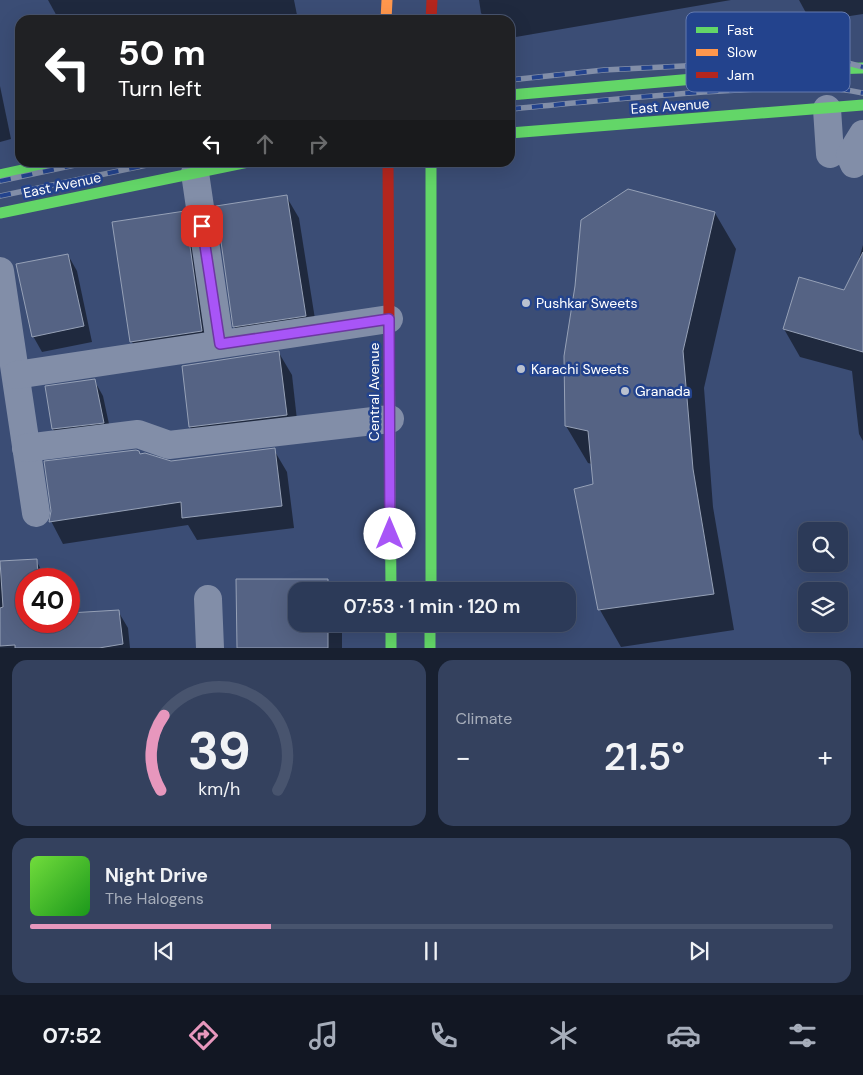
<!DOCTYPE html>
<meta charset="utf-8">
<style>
body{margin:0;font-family:"DM Sans",sans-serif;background:#34415e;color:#f1f3f6;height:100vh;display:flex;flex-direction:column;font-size:19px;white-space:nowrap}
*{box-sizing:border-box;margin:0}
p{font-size:16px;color:#a6adba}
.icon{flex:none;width:28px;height:28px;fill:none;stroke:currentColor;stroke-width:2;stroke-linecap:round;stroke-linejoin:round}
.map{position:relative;height:648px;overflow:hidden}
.side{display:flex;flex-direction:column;gap:12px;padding:12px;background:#182030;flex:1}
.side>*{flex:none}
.hud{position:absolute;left:15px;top:15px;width:500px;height:152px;border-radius:15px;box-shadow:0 5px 20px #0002,0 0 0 1px #48546e;background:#202124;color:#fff;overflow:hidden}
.tools{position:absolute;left:798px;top:522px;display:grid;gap:10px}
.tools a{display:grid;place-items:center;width:50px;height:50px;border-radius:10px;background:#2c3a58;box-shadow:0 5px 20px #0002,0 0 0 1px #48546e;font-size:25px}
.speed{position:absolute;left:15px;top:568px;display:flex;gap:10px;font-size:25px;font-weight:700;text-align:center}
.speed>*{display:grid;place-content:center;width:65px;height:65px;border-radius:50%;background:#2c3a58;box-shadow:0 5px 20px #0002,0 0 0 1px #48546e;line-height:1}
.speed .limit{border:8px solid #d22;background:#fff;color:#111}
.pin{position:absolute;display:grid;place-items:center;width:42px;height:42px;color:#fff;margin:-21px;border-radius:10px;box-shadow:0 2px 8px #0006}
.me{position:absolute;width:55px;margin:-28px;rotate:0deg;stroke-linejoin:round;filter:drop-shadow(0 0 4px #0008)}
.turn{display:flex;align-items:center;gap:18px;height:105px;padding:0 20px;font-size:22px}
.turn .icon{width:65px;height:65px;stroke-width:2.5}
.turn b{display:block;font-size:35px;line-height:42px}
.lanes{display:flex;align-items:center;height:48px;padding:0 20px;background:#0003;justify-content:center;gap:25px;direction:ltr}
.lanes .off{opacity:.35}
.big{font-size:38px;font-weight:600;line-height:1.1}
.side .widget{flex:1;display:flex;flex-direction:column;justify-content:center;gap:8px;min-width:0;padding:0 18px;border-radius:15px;background:#34415e}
.side .dial{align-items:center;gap:0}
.dial svg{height:130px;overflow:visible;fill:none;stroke:#48546e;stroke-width:7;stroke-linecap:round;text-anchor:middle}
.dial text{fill:#f1f3f6;stroke:none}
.song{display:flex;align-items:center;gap:15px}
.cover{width:60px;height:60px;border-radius:8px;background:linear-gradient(135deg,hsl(100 70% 55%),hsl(120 70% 35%))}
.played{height:5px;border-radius:2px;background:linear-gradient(90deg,#e797bd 30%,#48546e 30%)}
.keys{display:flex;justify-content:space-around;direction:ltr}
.heat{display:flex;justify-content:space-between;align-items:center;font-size:28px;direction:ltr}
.side .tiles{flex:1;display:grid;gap:12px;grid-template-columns:1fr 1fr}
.widget:last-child{grid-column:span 2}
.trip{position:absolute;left:288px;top:582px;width:288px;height:50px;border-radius:15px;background:#2c3a58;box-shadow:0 5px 20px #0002,0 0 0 1px #48546e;font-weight:600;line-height:50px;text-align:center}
.tabs{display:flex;height:80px;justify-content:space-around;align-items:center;background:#121723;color:#a6adba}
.tabs .icon{width:35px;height:35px}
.tabs .active{color:#e797bd}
.tabs b{font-size:22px;color:#f1f3f6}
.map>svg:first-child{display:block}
.shadow{fill:#0007}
.building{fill:#556384;stroke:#96a1b7}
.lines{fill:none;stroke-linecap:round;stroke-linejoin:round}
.street{stroke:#828ea8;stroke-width:28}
.fast{stroke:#63d668;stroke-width:11}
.slow{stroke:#ff974d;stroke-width:11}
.jam{stroke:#b3261e;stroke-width:11}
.rail-casing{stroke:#828ea8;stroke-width:5.5}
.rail{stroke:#23438d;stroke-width:4;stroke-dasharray:11;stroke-linecap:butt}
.route-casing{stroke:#6d37a1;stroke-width:12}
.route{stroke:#a855f7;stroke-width:9}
.poi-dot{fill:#bac1cf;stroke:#23438d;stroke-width:2}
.labels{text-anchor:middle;stroke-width:5;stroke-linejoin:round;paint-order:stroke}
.street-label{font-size:14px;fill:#fff;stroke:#23438d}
.poi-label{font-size:14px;fill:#fff;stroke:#23438d;text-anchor:start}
.key{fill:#23438d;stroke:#657baf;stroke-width:1}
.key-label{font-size:14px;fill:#fff}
</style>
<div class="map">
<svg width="863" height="648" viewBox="0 0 863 648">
<rect width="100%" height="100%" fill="#3b4d75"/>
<g class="shadow">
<path d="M48,0H294L297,15L272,20H59Z"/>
<path d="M479,0H731L510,38V20H486L481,13Z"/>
<path d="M799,0H863V14L811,22Z"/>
<path d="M0,86L11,139L0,142Z"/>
<path d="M286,196L299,218L318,338L247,349L234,326Z"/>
<path d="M184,213L197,235L214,354L145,364L132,342Z"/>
<path d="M715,213L736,249L704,388L713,507L734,630L621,647L600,610L575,490L594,485L592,464L588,463L566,426Z"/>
<path d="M863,245V441L859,434L852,371L800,357L784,329L844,291L857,266Z"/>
<path d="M68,255L77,271L92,342L42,352L33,336Z"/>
<path d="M279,353L292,375L299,438L203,449L190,427Z"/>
<path d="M94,380L103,396L112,438L62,444L53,429Z"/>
<path d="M274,450L287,472L294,528L197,540L188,525L63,544L51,521L140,455L171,462Z"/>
<path d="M36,560L46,579H26V621H69V614L118,611L128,628L130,648H0V562Z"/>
<path d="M238,580H327L334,591H296V624H342V648H238Z"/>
</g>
<g class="building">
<path d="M628,189L715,212L683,351L693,469L714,594L598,610L574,489L593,484L588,431L565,426L564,356L575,286L581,220Z"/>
<path d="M287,195L306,316L233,327L216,206Z"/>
<path d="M185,211L202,331L130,342L112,222Z"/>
<path d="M863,252V352L783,329L799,277L844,290Z"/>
<path d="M68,254L84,326L32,337L16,264Z"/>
<path d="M279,351L287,415L189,427L182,366Z"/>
<path d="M95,379L104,423L52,429L45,386Z"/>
<path d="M275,448L282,506L182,518L181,502L49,522L51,511L44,461L136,450L139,451L140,454L145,453L171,461Z"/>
<path d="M37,559L38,579H26V621H69V613L119,610L123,644L99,648H15V645L0,646V608L3,607L0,561Z"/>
<path d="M236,579H328V591H296V624H328V648H237Z"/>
</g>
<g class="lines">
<g class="street">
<path d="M827,109L830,154"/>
<path d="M854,164L850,155L863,134"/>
<path d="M195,173L220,344"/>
<path d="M0,271L36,513"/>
<path d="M16,375L389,319"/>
<path d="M26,448L138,434L169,445L390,419"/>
<path d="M208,599L210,648"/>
</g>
<g class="fast">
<path d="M510,95L797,70L863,68"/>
<path d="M510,133L863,105"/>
<path d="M431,162V591"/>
<path d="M0,175L60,162"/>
<path d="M0,213L248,162"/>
<path d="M389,321L391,591"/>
<path d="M391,624V648"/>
<path d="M430,624V648"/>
</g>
<path class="slow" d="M386,20L387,0"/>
<g class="jam">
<path d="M431,20L432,0"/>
<path d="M388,162L389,321"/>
</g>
<g class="rail-casing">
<g id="rail">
<path d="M510,80L604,70L762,62L848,63L863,67"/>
<path d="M510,109C586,102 662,94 738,90C778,88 824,84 863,93"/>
<path d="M0,181L89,162"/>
<path d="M0,196L161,162"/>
</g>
</g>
<use href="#rail" class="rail"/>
</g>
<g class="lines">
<g class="route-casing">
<path id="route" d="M202,226L220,344L389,319L390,534"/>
</g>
<use href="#route" class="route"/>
</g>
<g class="poi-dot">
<circle cx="526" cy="303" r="5"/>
<circle cx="521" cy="369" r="5"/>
<circle cx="625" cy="391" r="5"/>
</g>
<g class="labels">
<g class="street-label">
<text transform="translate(670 106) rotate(-4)" y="5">East Avenue</text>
<text transform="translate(62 185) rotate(-12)" y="5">East Avenue</text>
<text transform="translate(374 392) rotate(-90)" y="5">Central Avenue</text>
</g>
<g class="poi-label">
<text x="536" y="308">Pushkar Sweets</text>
<text x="531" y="374">Karachi Sweets</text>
<text x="635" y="396">Granada</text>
</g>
</g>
<rect x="686" y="12" width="164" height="80" rx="8" class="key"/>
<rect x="696" y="27" width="22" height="6" fill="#63d668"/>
<rect x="696" y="49" width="22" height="7" fill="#ff974d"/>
<rect x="696" y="72" width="22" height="6" fill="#b3261e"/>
<g class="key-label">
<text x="727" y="35">Fast</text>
<text x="727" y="57">Slow</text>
<text x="727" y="80">Jam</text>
</g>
</svg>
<div class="tools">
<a><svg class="icon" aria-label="search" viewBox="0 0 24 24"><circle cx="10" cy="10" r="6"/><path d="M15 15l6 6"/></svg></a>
<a><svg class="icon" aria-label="layers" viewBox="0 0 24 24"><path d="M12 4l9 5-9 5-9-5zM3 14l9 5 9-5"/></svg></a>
</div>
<div class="speed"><div class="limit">40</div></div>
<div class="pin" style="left:202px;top:226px;background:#d93025"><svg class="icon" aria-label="arrive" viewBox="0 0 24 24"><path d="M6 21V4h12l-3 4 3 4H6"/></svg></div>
<svg class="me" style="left:390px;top:534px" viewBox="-20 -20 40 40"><circle r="19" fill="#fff"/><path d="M0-13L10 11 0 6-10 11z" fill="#a855f7"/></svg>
<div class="trip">07:53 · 1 min · 120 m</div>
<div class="hud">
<div class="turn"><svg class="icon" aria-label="left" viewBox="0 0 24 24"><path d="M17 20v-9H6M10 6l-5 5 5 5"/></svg><div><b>50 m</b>Turn left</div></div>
<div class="lanes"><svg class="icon" aria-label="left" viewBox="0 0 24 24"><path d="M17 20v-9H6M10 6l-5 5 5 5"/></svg><svg class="icon off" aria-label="ahead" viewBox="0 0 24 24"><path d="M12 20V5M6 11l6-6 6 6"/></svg><svg class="icon off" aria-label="right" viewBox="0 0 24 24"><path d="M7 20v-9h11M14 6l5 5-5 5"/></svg></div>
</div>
</div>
<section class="side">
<div class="tiles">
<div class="widget dial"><svg viewBox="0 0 100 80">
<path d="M14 69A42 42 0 1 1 86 69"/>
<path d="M14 69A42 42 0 0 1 16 23" stroke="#e797bd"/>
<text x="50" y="56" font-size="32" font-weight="700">39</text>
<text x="50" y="72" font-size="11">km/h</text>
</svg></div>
<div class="widget"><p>Climate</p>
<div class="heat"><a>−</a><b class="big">21.5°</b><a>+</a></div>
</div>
<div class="widget">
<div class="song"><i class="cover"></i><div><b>Night Drive</b><p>The Halogens</p></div></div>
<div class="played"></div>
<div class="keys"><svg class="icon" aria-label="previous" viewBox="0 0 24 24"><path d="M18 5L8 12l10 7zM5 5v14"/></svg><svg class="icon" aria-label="pause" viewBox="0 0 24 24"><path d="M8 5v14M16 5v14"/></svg><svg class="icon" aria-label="next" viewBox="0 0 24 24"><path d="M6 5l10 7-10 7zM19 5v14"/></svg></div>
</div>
</div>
</section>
<nav class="tabs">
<b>07:52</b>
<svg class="icon active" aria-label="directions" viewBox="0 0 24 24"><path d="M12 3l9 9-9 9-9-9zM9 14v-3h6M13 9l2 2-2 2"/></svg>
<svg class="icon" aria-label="music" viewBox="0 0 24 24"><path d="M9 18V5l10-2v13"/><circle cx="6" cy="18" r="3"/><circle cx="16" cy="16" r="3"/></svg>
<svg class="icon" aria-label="phone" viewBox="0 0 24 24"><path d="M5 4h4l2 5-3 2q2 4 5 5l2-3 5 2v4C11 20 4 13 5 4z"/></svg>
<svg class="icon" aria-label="climate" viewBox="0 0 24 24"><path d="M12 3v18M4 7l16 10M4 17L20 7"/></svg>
<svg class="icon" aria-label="car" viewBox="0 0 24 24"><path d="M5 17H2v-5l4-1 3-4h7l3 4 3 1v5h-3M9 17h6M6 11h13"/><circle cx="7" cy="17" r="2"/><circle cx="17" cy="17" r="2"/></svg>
<svg class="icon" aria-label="filters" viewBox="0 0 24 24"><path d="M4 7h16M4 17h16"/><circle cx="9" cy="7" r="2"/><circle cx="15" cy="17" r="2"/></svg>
</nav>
